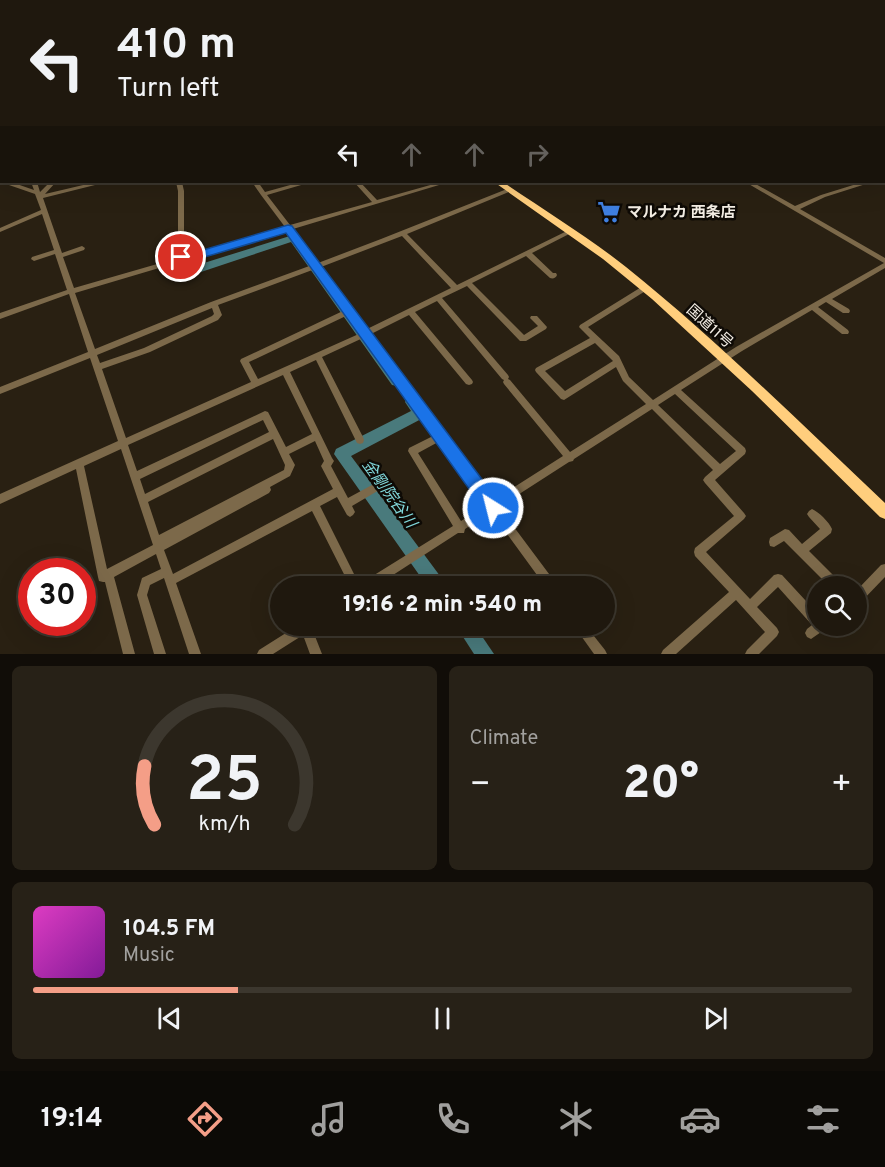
<!DOCTYPE html>
<meta charset="utf-8">
<style>
body{margin:0;font-family:Overpass,"Noto Sans JP",sans-serif;background:#272117;color:#f1f3f6;height:100vh;display:flex;flex-direction:column;font-size:22px;white-space:nowrap}
*{box-sizing:border-box;margin:0}
p{font-size:20px;color:#a1a09e}
.icon{flex:none;width:33px;height:33px;fill:none;stroke:currentColor;stroke-width:2;stroke-linecap:round;stroke-linejoin:round}
.map{position:relative;height:654px;overflow:hidden}
.drawer{display:flex;flex-direction:column;gap:12px;padding:12px;background:#110d08;flex:1}
.drawer>*{flex:none}
.hud{position:absolute;left:0px;top:0px;width:885px;height:183px;box-shadow:0 6px 24px #0002,0 0 0 2px #3c372e;background:#1f180e;color:#f1f3f6;overflow:hidden}
.controls{position:absolute;left:807px;top:576px;display:grid;gap:12px}
.controls a{display:grid;place-items:center;width:60px;height:60px;border-radius:50%;background:#1f180e;box-shadow:0 6px 24px #0002,0 0 0 2px #3c372e;font-size:30px}
.speed{position:absolute;left:18px;top:558px;display:flex;gap:12px;font-size:30px;font-weight:700;text-align:center}
.speed>*{display:grid;place-content:center;width:78px;height:78px;border-radius:50%;background:#1f180e;box-shadow:0 6px 24px #0002,0 0 0 2px #3c372e;line-height:1}
.speed .limit{border:9px solid #d22;background:#fff;color:#111}
.pin{position:absolute;display:grid;place-items:center;width:51px;height:51px;color:#fff;margin:-26px;border:3px solid #fff;border-radius:50%;box-shadow:0 2px 6px #0007}
.me{position:absolute;width:66px;margin:-33px;rotate:324deg;stroke-linejoin:round;filter:drop-shadow(0 0 4px #0008)}
.turn{display:flex;align-items:center;gap:21px;height:126px;padding:0 18px;font-size:27px}
.turn .icon{width:78px;height:78px;stroke-width:2.5}
.turn b{display:block;font-size:42px;line-height:51px}
.lanes{display:flex;align-items:center;height:57px;padding:0 18px;background:#0003;justify-content:center;gap:30px;direction:ltr}
.lanes .off{opacity:.35}
.big{font-size:45px;font-weight:800;line-height:1.1}
.drawer .card{flex:1;display:flex;flex-direction:column;justify-content:center;gap:9px;min-width:0;padding:0 21px;border-radius:9px;background:#272117}
.drawer .dial{align-items:center;gap:0}
.dial svg{height:156px;overflow:visible;fill:none;stroke:#3c372e;stroke-width:7;stroke-linecap:round;text-anchor:middle}
.dial text{fill:#f1f3f6;stroke:none}
.song{display:flex;align-items:center;gap:18px}
.cover{width:72px;height:72px;border-radius:9px;background:linear-gradient(135deg,hsl(310 70% 55%),hsl(290 70% 35%))}
.played{height:6px;border-radius:3px;background:linear-gradient(90deg,#f49e87 25%,#3c372e 25%)}
.keys{display:flex;justify-content:space-around;direction:ltr}
.heat{display:flex;justify-content:space-between;align-items:center;font-size:33px;direction:ltr}
.drawer .tiles{flex:1;display:grid;gap:12px;grid-template-columns:1fr 1fr}
.card:last-child{grid-column:span 2}
.trip{position:absolute;left:270px;top:576px;width:345px;height:60px;border-radius:30px;background:#1f180e;box-shadow:0 6px 24px #0002,0 0 0 2px #3c372e;font-weight:800;line-height:60px;text-align:center}
.tabs{display:flex;height:96px;justify-content:space-around;align-items:center;background:#0c0a06;color:#a1a09e}
.tabs .icon{width:42px;height:42px}
.tabs .active{color:#f49e87}
.tabs b{font-size:27px;color:#f1f3f6}
.map>svg:first-child{display:block}
.lines{fill:none;stroke-linecap:round;stroke-linejoin:round}
.river{fill:#497a7c;fill-rule:evenodd}
.minor{fill:#7c694a;fill-rule:evenodd}
.highway{fill:#ffce7d;fill-rule:evenodd}
.rail{stroke:#d4cec4;stroke-width:1.5;stroke-dasharray:1.5 3;stroke-linecap:butt}
.route{fill:#1a73e8;stroke:#114b97;stroke-width:1.5}
.labels{text-anchor:middle;stroke-width:5;stroke-linejoin:round;paint-order:stroke}
.poi-label{font-size:15px;font-weight:bold;fill:#f3ede4;stroke:#0e0a05;text-anchor:start}
.street-label{font-size:15px;fill:#f3ede4;stroke:#0e0a05}
.water-label{font-size:16px;font-style:italic;fill:#80d6d9;stroke:#0e0a05}
</style>
<div class="map">
<svg width="885" height="654" viewBox="0 0 885 654">
<rect width="100%" height="100%" fill="#292012"/>
<g class="lines">
<g class="river">
<path d="M293,235L297,236L402,377L404,381L402,385L397,386L392,385L291,242L201,272L197,271L191,260L182,263L177,259L178,256L194,251L198,252L204,263Z"/>
<path d="M412,396C419,399 424,406 427,413L425,417L351,456L443,580L445,586H427L334,454L336,449L411,411L405,402L407,398Z"/>
<path d="M456,626H475L494,654H474Z"/>
</g>
<g class="minor">
<path d="M0,0H10L0,2Z"/>
<path d="M43,0H47L48,2H44Z"/>
<rect x="61" y="0" width="4" height="2"/>
<path d="M91,0L92,2H88Z"/>
<path d="M100,0H106L99,2Z"/>
<path d="M129,0H135L132,2H126Z"/>
<path d="M139,0H143L144,2H140Z"/>
<rect x="161" y="0" width="4" height="2"/>
<path d="M178,0H187L182,2H171Z"/>
<path d="M312,0H319L315,2H306Z"/>
<path d="M362,0H368L365,2H359Z"/>
<path d="M378,0L385,2H380Z"/>
<path d="M414,0H418L419,2H415Z"/>
<path d="M458,0H462L463,2H459Z"/>
<path d="M475,0H479L481,2H477Z"/>
<path d="M534,0H538L539,2H535Z"/>
<path d="M575,0H581L577,2H570Z"/>
<path d="M666,0H670L671,2H667Z"/>
<path d="M795,0H799L801,2H797Z"/>
<path d="M195,1H208L209,2H194Z"/>
<rect x="884" y="14" width="1" height="2"/>
<rect x="0" y="22" width="2" height="2"/>
<rect x="884" y="41" width="1" height="3"/>
<rect x="0" y="46" width="2" height="2"/>
<path d="M0,66H2V73L0,72Z"/>
<rect x="884" y="75" width="1" height="2"/>
<rect x="0" y="81" width="2" height="3"/>
<rect x="884" y="90" width="1" height="3"/>
<rect x="0" y="130" width="2" height="4"/>
<path d="M884,143L885,144V148L884,147Z"/>
<path d="M11,182L34,190L31,182H37L40,192L50,182H56L45,194L96,182H126L128,183L125,185H95L43,198L62,253L82,246L85,248L84,250L63,257L74,288L178,258V191L176,182H182L184,191V256L285,227L261,195L252,182H258L265,192L301,182H309L308,183L267,195L290,225L372,202L354,182H360L377,200L441,182H449L293,229L318,263L381,239L507,189H511V191L407,234L457,285L569,230H573V232L532,253L553,273H556L557,275C556,278 553,279 550,278L526,256L472,283L524,335L538,326L530,318L531,316H537L547,327L546,329L526,341H520L467,286L442,298L508,375L509,377L508,379L510,380L570,452L646,404L623,381L616,367L564,400L561,399L536,372L535,370L536,368L590,338L579,327L580,325L643,286H647L649,288L647,290L588,327L619,356L629,377L653,400L736,347L884,263L747,183L746,182H752L795,206L821,195L863,182H870L869,183L825,197L800,209L885,258V268L832,299L849,309L850,311L849,313H843L826,302L818,307L848,330L849,332L848,334H842L812,310L742,351L681,390L745,448L746,451L745,454L715,480L744,513L746,516L744,519L706,552L750,599L774,575L778,574L782,575L818,614V626H836L835,630L831,632L824,630L811,639L807,637L805,633L807,629L812,625L778,587L757,607L777,628L779,632L777,636L759,654H745L747,650L765,632L736,600L676,654H661L663,650L729,592L695,556L694,552L695,548L734,516L705,483L703,480L705,477L713,470L652,409L574,459L573,461L569,462L499,507L555,582L556,586H545L491,512L465,529L464,533H458L376,586H362L363,582L453,526L408,451L409,448L435,435L365,337L322,357L363,437L364,440L363,443L360,444L357,443L316,360L290,372L332,458L334,461L331,466L348,498L383,479L386,480L388,483L386,486L352,506L355,512L353,515L350,517L347,515L337,497L320,506L360,586H350L312,511L176,583L201,654H189L164,578L150,585L147,595L166,654H154L137,595L142,578L161,569L156,554L114,577L135,654H123L105,582H103L99,581L98,577L76,469L0,504V494L118,441L90,358L0,394V387L88,352L69,294L0,319V313L67,290L55,254L34,261L31,259L32,257L54,250L42,214L0,232V228L41,210L35,194L9,185L8,184ZM287,230L312,265L211,302L95,349L75,293ZM402,236L451,288L367,329L321,267ZM315,269L345,310L241,359L240,361L251,382L126,438L102,369L150,352L218,320L222,315L218,305ZM437,301L502,379L504,380L503,382L504,384L563,456L494,500L371,334L409,315L466,384L469,385L472,384L473,382L472,380L415,312ZM212,308L214,314L212,316L144,348L100,363L97,355ZM348,315L361,333L258,379L249,362ZM595,343L613,361L565,391L545,371ZM283,375L312,434L286,447L268,412L265,411L137,471L128,445ZM675,394L736,451L720,464L658,405ZM263,420L269,432L145,494L140,479ZM273,439L285,465L284,470L159,535L148,502ZM315,441L324,461L321,466L333,489L173,574L164,550L269,493L271,490L270,487L290,476L295,465L289,454ZM440,441L486,505L461,521L418,453ZM121,449L153,545L107,569L84,466Z"/>
<path d="M668,182H674L675,183L672,185Z"/>
<path d="M812,509C819,512 829,522 832,529L831,533L809,551L840,582L841,586H829L784,541L774,547L770,546L769,542L770,538L785,529L789,530L802,544L820,529L809,517L807,514L809,511Z"/>
<path d="M885,564V577L860,603L856,604V591L881,565Z"/>
<path d="M297,626H311L322,654H310L303,635L273,654H257L259,650Z"/>
<path d="M375,626H401L399,630L389,635L377,630Z"/>
<path d="M574,626H586L605,650L607,654H594Z"/>
</g>
<g class="highway">
<path d="M214,0L222,2H216Z"/>
<path d="M494,182H503C544,210 587,236 626,267C717,340 800,423 885,503V519L880,517L752,391L652,299L603,259Z"/>
</g>
<path class="rail" d="M571,0L575,2"/>
</g>
<path class="route" d="M288,225L292,226L499,502L502,508L499,514L493,516L487,514L286,233L181,264L175,260L177,254L186,255Z"/>
<defs>
<g id="supermarket-bare" transform="scale(1.8)"><path d="M-6-5.5h2.5l.6 2H6L4.5 2H-2.5L-4.4-4H-6ZM-1.5 3.2a1.3 1.3 0 1 0 .1 0ZM3 3.2a1.3 1.3 0 1 0 .1 0Z" fill="#3f7fe0" stroke="#0e0a05" stroke-width="2.5" paint-order="stroke"/></g>
</defs>
<g fill-rule="evenodd">
<use href="#supermarket-bare" x="609" y="212"/>
</g>
<g class="labels">
<g class="poi-label">
<text x="627" y="217">マルナカ 西条店</text>
</g>
<g class="street-label">
<text transform="translate(710 326) rotate(42)" y="5">国道11号</text>
</g>
<g class="water-label">
<text transform="translate(390 493) rotate(54)" y="6">金剛院谷川</text>
</g>
</g>
</svg>
<div class="controls">
<a><svg class="icon" aria-label="search" viewBox="0 0 24 24"><circle cx="10" cy="10" r="6"/><path d="M15 15l6 6"/></svg></a>
</div>
<div class="speed"><div class="limit">30</div></div>
<div class="pin" style="left:181px;top:257px;background:#d93025"><svg class="icon" aria-label="arrive" viewBox="0 0 24 24"><path d="M6 21V4h12l-3 4 3 4H6"/></svg></div>
<svg class="me" style="left:493px;top:508px" viewBox="-20 -20 40 40"><circle r="17" fill="#1a73e8" stroke="#fff" stroke-width="3"/><path d="M0-11L8 9 0 5-8 9z" fill="#fff"/></svg>
<div class="trip">19:16 · 2 min · 540 m</div>
<div class="hud">
<div class="turn"><svg class="icon" aria-label="left" viewBox="0 0 24 24"><path d="M17 20v-9H6M10 6l-5 5 5 5"/></svg><div><b>410 m</b>Turn left</div></div>
<div class="lanes"><svg class="icon" aria-label="left" viewBox="0 0 24 24"><path d="M17 20v-9H6M10 6l-5 5 5 5"/></svg><svg class="icon off" aria-label="ahead" viewBox="0 0 24 24"><path d="M12 20V5M6 11l6-6 6 6"/></svg><svg class="icon off" aria-label="ahead" viewBox="0 0 24 24"><path d="M12 20V5M6 11l6-6 6 6"/></svg><svg class="icon off" aria-label="right" viewBox="0 0 24 24"><path d="M7 20v-9h11M14 6l5 5-5 5"/></svg></div>
</div>
</div>
<section class="drawer">
<div class="tiles">
<div class="card dial"><svg viewBox="0 0 100 80">
<path d="M14 69A42 42 0 1 1 86 69"/>
<path d="M14 69A42 42 0 0 1 9 39" stroke="#f49e87"/>
<text x="50" y="56" font-size="32" font-weight="700">25</text>
<text x="50" y="72" font-size="11">km/h</text>
</svg></div>
<div class="card"><p>Climate</p>
<div class="heat"><a>−</a><b class="big">20°</b><a>+</a></div>
</div>
<div class="card">
<div class="song"><i class="cover"></i><div><b>104.5 FM</b><p>Music</p></div></div>
<div class="played"></div>
<div class="keys"><svg class="icon" aria-label="previous" viewBox="0 0 24 24"><path d="M18 5L8 12l10 7zM5 5v14"/></svg><svg class="icon" aria-label="pause" viewBox="0 0 24 24"><path d="M8 5v14M16 5v14"/></svg><svg class="icon" aria-label="next" viewBox="0 0 24 24"><path d="M6 5l10 7-10 7zM19 5v14"/></svg></div>
</div>
</div>
</section>
<nav class="tabs">
<b>19:14</b>
<svg class="icon active" aria-label="directions" viewBox="0 0 24 24"><path d="M12 3l9 9-9 9-9-9zM9 14v-3h6M13 9l2 2-2 2"/></svg>
<svg class="icon" aria-label="music" viewBox="0 0 24 24"><path d="M9 18V5l10-2v13"/><circle cx="6" cy="18" r="3"/><circle cx="16" cy="16" r="3"/></svg>
<svg class="icon" aria-label="phone" viewBox="0 0 24 24"><path d="M5 4h4l2 5-3 2q2 4 5 5l2-3 5 2v4C11 20 4 13 5 4z"/></svg>
<svg class="icon" aria-label="climate" viewBox="0 0 24 24"><path d="M12 3v18M4 7l16 10M4 17L20 7"/></svg>
<svg class="icon" aria-label="car" viewBox="0 0 24 24"><path d="M5 17H2v-5l4-1 3-4h7l3 4 3 1v5h-3M9 17h6M6 11h13"/><circle cx="7" cy="17" r="2"/><circle cx="17" cy="17" r="2"/></svg>
<svg class="icon" aria-label="filters" viewBox="0 0 24 24"><path d="M4 7h16M4 17h16"/><circle cx="9" cy="7" r="2"/><circle cx="15" cy="17" r="2"/></svg>
</nav>
